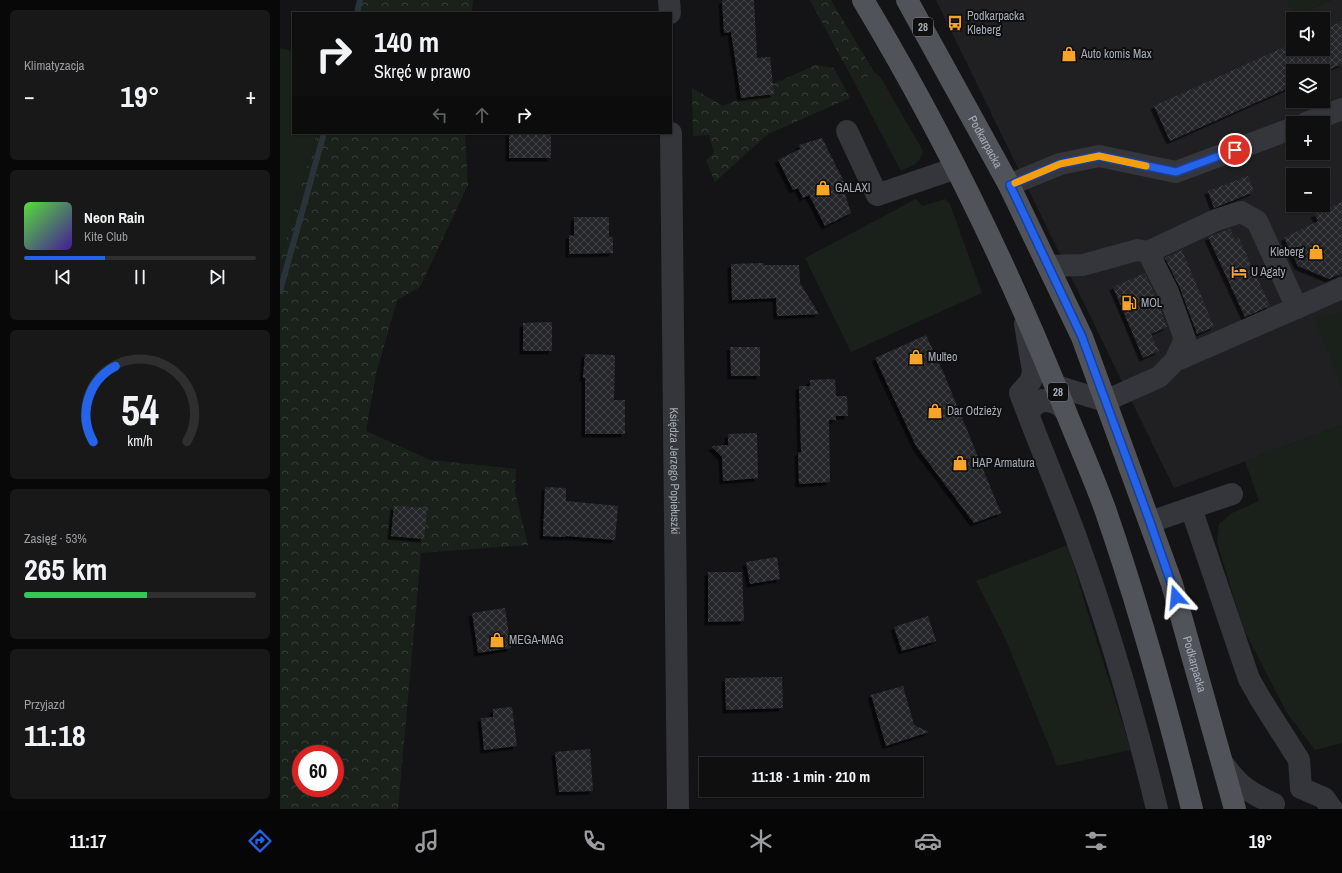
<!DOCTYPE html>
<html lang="pl">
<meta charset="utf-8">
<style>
body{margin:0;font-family:"Archivo Narrow",sans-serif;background:#181819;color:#f1f3f6;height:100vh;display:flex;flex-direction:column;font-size:15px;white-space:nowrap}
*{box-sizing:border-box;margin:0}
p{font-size:13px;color:#9b9c9f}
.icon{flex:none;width:22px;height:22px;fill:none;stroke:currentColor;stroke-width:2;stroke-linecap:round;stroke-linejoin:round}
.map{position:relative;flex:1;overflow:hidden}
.details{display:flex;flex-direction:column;gap:10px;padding:10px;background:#080809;width:280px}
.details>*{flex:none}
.guide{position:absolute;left:12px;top:12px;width:380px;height:122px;border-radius:0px;box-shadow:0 1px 3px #0004,0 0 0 1px #2f2f30;background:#0f0f10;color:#f1f3f6;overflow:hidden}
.fabs{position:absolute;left:1006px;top:12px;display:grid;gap:8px}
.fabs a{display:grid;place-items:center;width:44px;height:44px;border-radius:0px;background:#0f0f10;box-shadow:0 1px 3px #0004,0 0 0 1px #2f2f30;font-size:20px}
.speed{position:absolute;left:12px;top:745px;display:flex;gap:8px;font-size:20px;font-weight:700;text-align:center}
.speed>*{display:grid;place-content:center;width:52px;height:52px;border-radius:50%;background:#0f0f10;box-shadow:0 1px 3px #0004,0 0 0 1px #2f2f30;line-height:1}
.speed .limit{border:6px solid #d22;background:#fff;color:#111}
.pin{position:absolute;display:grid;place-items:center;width:34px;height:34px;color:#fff;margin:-17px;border:2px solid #fff;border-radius:50%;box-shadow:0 1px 4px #0007}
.me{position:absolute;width:44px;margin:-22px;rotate:342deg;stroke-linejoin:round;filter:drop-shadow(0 0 3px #0008)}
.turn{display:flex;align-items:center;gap:14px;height:84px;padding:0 16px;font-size:18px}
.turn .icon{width:52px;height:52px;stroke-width:2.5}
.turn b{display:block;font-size:28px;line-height:34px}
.lanes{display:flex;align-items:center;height:38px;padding:0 16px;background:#0003;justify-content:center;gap:20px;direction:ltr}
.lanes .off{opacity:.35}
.big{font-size:30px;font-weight:700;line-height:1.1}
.details .tile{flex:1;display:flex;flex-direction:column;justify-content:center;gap:6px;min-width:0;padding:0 14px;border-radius:6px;background:#181819}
.details .dial{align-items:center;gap:0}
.dial svg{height:104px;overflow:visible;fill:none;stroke:#2f2f30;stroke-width:7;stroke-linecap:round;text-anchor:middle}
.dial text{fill:#f1f3f6;stroke:none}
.song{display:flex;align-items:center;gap:12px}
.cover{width:48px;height:48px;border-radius:6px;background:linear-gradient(135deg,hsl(110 70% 55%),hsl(260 70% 35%))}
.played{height:4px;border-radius:2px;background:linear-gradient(90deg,#2563eb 35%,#2f2f30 35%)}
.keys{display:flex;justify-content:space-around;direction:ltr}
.heat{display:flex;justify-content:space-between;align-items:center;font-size:22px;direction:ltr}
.charge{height:6px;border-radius:3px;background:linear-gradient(90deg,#34c759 53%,#2f2f30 0)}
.trip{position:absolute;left:419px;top:757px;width:224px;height:40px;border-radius:0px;background:#0f0f10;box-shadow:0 1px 3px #0004,0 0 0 1px #2f2f30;font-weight:700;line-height:40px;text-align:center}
.tab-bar{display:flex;height:64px;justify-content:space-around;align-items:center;background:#060606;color:#9b9c9f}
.tab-bar .icon{width:28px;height:28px}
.tab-bar .on{color:#2563eb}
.tab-bar b{font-size:18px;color:#f1f3f6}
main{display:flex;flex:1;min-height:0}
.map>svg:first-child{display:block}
.built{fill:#202023;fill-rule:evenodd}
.green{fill:#1a211a}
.forest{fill:url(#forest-crowns);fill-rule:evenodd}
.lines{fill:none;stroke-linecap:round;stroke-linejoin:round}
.stream{stroke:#29343a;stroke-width:6}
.building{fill:url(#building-cross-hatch);filter:url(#shadow)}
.minor{stroke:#35363b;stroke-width:22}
.major{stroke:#50535a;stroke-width:22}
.route-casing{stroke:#184099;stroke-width:10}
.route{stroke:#2563eb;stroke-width:7}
.slow{stroke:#f59e0b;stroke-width:7}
.labels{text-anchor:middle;stroke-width:4;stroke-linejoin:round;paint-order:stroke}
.shield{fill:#0f0f10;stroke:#787c84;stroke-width:1}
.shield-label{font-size:11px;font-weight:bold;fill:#a5abb6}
.poi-label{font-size:12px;fill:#a5abb6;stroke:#0f0f10;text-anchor:start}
.street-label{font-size:12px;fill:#a5abb6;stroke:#0f0f10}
</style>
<main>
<section class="details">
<div class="tile"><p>Klimatyzacja</p>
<div class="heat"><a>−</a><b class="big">19°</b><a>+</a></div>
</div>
<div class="tile">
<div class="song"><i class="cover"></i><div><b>Neon Rain</b><p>Kite Club</p></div></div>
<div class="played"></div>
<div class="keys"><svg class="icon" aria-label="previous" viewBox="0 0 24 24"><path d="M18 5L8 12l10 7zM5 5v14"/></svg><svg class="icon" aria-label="pause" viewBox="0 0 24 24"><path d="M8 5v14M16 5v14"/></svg><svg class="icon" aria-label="next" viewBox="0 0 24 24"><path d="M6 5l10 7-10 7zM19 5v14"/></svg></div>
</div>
<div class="tile dial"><svg viewBox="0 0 100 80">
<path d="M14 69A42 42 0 1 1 86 69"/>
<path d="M14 69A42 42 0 0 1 31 11" stroke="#2563eb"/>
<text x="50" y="56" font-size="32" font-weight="700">54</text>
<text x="50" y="72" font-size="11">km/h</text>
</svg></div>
<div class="tile"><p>Zasięg · 53%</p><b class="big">265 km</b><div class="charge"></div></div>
<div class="tile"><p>Przyjazd</p><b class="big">11:18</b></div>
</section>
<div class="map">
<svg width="1062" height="809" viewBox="0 0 1062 809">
<defs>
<pattern id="forest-crowns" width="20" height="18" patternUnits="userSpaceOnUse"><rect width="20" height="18" fill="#1a211a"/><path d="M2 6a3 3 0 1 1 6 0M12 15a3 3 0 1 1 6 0" fill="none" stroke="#383f39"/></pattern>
<pattern id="building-cross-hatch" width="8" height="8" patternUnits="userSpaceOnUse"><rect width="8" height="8" fill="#27272a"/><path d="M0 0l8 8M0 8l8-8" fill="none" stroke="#434447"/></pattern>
<filter id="shadow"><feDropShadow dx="-3.5" dy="3.5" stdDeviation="0" flood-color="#0009"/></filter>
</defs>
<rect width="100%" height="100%" fill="#141416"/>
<path class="built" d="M656,0H1007L1015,17L1051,0H1062V425L894,488ZM1013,19H1043V49H1013ZM1013,71H1043V101H1013ZM1013,123H1043V153H1013ZM1013,175H1043V205H1013Z"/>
<g class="green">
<path d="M1007,0H1051L1014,17Z"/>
<path d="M0,48L13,51V133H37L0,257Z"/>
<path d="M594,72L601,78L643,151C640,164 632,166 621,171L572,78H586Z"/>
<path d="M636,199L642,206L665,199L670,204L702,293L571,352L525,258Z"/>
<path d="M1062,312V388L1034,318Z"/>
<path d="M1062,425V743L1035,750L1007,713L963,628L937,542L939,524L952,513L979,501L965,461Z"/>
<path d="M788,545L804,601L851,750L777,766L726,640L696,581Z"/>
</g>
<g class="forest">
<path d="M80,0H193L192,13H77Z"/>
<path d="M530,0H551L594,72L586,78H572Z"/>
<path d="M536,65L554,68L570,98L488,134L435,182L426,160L434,153L429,135L413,136L412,88L443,106Z"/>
<path d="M37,133H185L188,185L140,287L117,300L96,374L86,431L150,460L236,469L235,491L248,545L141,553L118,809H0V257ZM21,754H55V788H21Z"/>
</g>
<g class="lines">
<g class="stream">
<path d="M77,13L80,0"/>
<path d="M0,291L44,133"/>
</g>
</g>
<g class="building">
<path d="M442,0H474L477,58L490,57L494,94L461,98L451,32L444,33Z"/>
<path d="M1062,21V64L1043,72L1013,71V86L890,141L874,106L1013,43V49H1043V30Z"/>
<rect x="229" y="133" width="42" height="25"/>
<path d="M542,138L569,192L565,194L571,213L545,226L529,195L523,198L518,188L513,190L498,160L520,149L519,145Z"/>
<path d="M968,176L974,192L934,208L928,191Z"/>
<path d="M1062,202V273L1049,279L1018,266L1004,238L1038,221L1034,214Z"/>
<path d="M294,217H329V237H333V253L289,254V235L294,236Z"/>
<path d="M950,229L955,240L959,238L990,306L965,317L928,237Z"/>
<path d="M902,250L934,327L917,334L900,288L885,258Z"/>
<path d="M484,263V265H519L520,283L539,314L497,316L496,298L452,300L451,264Z"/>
<path d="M865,273L876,297L887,327L871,334L879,351L863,358L833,287Z"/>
<path d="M272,322V351H243V323Z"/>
<path d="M646,335L664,374L721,513L694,523L636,446L595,358Z"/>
<path d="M450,347H480V376H451Z"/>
<path d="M305,354L335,355L334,400H345V434H305V378H303Z"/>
<path d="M555,379L556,396H567L568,416H556V420H549L550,482L519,484L518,452H521L519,386H530V380Z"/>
<path d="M477,433L478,478L443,481L442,457L431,446L448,445V434Z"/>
<path d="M265,487L286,488V501L338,506L335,540L286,536V537L263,536Z"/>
<path d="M114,506L147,508L144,539L111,536Z"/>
<path d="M497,557L500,579L470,584L466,562Z"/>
<path d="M428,572H462L464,621L428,622Z"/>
<path d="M225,608L231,648L198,653L192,613Z"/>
<path d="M648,616L656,641L622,651L614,627Z"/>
<path d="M502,677L503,708L446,710L445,678Z"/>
<path d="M623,686L634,725L649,732L606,746L591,695Z"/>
<path d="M232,707L237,746L204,750L201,718L213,717V709Z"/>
<path d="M310,749L313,791L279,792L275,752Z"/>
</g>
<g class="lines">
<g class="minor">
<path d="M389,0L390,13"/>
<path d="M1026,123L1062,109"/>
<path d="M567,131L597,195L676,168"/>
<path id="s1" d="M391,133L398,809"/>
<path d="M729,185L780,164L819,156L896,172L1013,128"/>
<path d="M868,252L936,220L961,212L977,221L1017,308"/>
<path d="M769,266L803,265L857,250L868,252L888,292L905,339L895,361L879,377L825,401L776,386"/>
<path d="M745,324L753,371L751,381L740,393C758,442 779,490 797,540C829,628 855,718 877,809"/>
<path d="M895,361L1062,288"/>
<path d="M749,416L751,408L762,400L776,403L785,410"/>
<path d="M911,508L969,679L981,700L1019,760L1021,788"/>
<path d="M870,522L952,494"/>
<path d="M942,762C959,786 968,792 994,804"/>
<path d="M1021,788L1044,798L1052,809"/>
</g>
<g class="major">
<path d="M583,0C660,128 726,263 782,402C796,438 812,473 825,509C859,607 887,708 912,809"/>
<path id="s2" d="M627,0L729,185L802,337L892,584L955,809"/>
</g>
</g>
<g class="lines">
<g class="route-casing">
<path id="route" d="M896,597L870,522L802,337L730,185L780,164L819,156L896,172L955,150"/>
</g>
<use href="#route" class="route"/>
<path class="slow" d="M735,183L780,164L819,156L866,166"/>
</g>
<defs>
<g id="bus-bare" transform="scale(1.2)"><path d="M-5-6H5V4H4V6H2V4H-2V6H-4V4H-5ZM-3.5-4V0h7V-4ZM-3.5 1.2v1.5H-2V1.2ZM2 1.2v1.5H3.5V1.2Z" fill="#f8a429" stroke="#0f0f10" stroke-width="2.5" paint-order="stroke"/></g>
<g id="shop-bare" transform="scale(1.2)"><path d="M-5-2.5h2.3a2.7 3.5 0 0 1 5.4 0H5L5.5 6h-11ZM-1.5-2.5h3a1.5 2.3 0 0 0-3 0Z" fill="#f8a429" stroke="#0f0f10" stroke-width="2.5" paint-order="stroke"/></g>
<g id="hotel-bare" transform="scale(1.2)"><path d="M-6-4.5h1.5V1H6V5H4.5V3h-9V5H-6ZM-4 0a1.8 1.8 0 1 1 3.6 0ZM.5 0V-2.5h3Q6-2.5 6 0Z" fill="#f8a429" stroke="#0f0f10" stroke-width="2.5" paint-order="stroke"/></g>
<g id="fuel-bare" transform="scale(1.2)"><path d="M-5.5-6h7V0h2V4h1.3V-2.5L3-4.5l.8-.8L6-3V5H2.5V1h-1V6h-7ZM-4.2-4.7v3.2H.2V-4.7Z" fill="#f8a429" stroke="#0f0f10" stroke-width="2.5" paint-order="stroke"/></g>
</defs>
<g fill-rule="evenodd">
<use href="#bus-bare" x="675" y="23"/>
<use href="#shop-bare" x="789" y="54"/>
<use href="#shop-bare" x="543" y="188"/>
<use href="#shop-bare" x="1036" y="252"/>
<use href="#hotel-bare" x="959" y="272"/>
<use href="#fuel-bare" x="849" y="303"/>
<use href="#shop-bare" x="636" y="357"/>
<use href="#shop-bare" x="655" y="411"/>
<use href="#shop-bare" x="680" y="463"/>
<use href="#shop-bare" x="217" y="640"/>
</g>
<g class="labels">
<g class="shield">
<rect x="633" y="18" width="20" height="18" rx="3"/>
<rect x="768" y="383" width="20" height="18" rx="3"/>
</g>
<g class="shield-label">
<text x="643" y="31">28</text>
<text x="778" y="396">28</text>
</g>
<g class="poi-label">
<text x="687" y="20">Podkarpacka<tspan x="687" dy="14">Kleberg</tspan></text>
<text x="801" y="58">Auto komis Max</text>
<text x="555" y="192">GALAXI</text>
<text x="1024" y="256" text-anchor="end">Kleberg</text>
<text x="971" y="276">U Agaty</text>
<text x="861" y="307">MOL</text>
<text x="648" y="361">Multeo</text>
<text x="667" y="415">Dar Odzieży</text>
<text x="692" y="467">HAP Armatura</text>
<text x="229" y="644">MEGA-MAG</text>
</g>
<g class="street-label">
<text dy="4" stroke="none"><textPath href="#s2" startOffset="162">Podkarpacka</textPath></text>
<text dy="4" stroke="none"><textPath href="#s1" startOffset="338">Księdza Jerzego Popiełuszki</textPath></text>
<text dy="4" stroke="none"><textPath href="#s2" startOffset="726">Podkarpacka</textPath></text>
</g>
</g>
</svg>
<div class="fabs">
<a><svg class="icon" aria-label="sound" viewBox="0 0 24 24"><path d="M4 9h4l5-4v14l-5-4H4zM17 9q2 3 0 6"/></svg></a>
<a><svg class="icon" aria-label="layers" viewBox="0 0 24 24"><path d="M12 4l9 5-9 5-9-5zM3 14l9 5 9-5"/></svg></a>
<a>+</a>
<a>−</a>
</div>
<div class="speed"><div class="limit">60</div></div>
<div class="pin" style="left:955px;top:150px;background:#d93025"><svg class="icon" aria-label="arrive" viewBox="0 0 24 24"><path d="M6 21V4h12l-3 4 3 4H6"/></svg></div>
<svg class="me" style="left:896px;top:597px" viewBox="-20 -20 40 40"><path d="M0-17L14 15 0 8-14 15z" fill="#2563eb" stroke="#fff" stroke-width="4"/></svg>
<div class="trip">11:18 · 1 min · 210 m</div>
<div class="guide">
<div class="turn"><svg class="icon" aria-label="right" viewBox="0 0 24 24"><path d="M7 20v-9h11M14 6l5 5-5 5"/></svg><div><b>140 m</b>Skręć w prawo</div></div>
<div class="lanes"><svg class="icon off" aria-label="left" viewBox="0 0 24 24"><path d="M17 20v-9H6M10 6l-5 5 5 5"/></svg><svg class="icon off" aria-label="ahead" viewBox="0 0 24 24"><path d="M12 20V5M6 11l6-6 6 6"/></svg><svg class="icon" aria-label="right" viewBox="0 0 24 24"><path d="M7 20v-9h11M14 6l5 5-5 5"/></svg></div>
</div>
</div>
</main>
<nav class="tab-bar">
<b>11:17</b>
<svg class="icon on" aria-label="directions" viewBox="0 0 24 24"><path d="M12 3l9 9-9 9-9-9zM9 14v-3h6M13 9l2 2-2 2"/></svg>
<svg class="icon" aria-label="music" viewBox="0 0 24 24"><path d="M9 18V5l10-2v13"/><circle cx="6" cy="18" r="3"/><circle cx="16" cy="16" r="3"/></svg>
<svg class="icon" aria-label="phone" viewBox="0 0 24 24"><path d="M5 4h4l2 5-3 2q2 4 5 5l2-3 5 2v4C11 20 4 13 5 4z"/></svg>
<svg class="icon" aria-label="climate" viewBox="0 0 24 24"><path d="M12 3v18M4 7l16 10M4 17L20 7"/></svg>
<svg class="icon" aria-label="car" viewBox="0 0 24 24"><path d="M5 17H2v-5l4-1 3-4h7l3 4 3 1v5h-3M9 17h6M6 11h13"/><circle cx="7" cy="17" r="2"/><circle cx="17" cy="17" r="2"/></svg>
<svg class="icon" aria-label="filters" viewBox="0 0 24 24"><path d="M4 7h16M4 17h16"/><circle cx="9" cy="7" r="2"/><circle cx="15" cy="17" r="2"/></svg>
<b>19°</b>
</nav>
